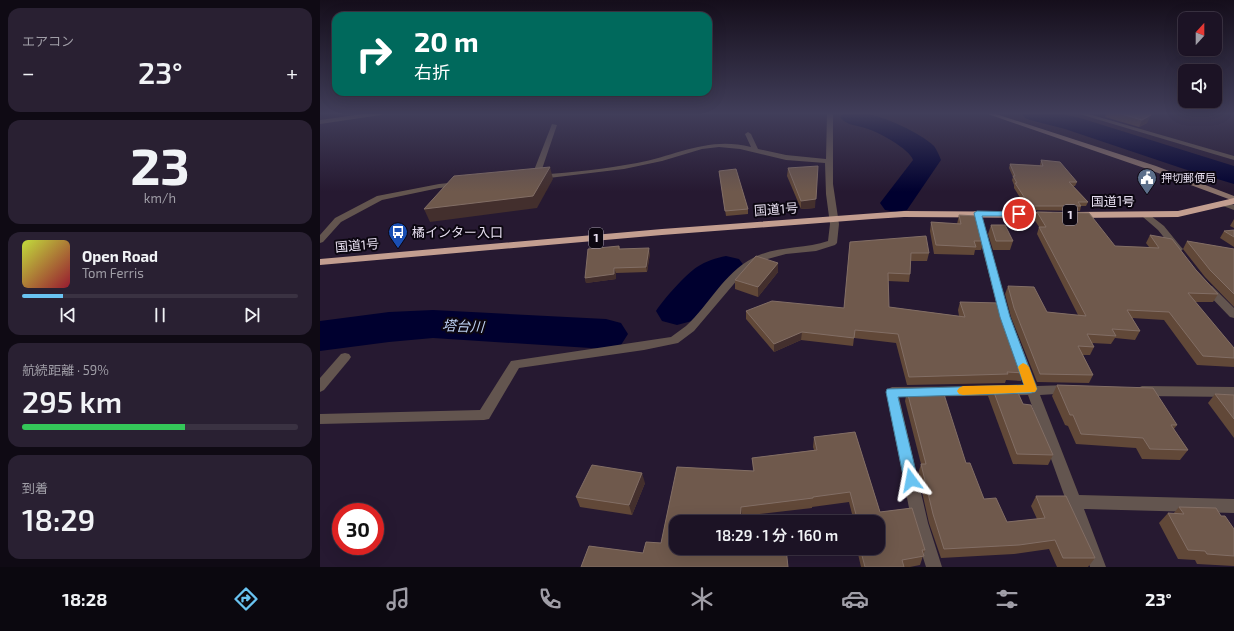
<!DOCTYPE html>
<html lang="ja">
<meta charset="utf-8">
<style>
body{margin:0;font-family:"Exo 2","Noto Sans JP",sans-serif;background:#292032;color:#f1f3f6;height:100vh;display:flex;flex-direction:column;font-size:15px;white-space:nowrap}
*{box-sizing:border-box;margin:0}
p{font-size:13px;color:#a09ea7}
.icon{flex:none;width:22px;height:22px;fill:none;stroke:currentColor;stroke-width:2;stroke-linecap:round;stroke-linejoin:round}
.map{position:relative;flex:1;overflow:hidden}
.sheet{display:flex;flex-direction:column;gap:8px;padding:8px;background:#0f0a14;width:320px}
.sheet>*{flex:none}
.guide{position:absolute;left:12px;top:12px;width:380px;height:84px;border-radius:12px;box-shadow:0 4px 16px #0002,0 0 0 1px #3a3242;background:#00695c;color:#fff;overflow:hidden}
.needle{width:26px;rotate:21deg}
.tools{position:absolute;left:858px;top:12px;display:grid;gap:8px}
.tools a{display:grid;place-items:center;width:44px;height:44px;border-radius:8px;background:#1c1325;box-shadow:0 4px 16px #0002,0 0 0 1px #3a3242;font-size:20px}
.speed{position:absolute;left:12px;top:503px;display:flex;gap:8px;font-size:20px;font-weight:700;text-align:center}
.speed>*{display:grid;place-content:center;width:52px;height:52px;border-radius:50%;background:#1c1325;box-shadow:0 4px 16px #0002,0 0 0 1px #3a3242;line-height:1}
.speed .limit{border:6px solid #d22;background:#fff;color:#111}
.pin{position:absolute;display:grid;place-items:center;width:34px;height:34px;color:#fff;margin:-17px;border:2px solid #fff;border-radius:50%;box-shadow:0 1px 4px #0007}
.me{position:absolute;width:44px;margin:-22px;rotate:347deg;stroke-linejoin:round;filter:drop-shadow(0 0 3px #0008)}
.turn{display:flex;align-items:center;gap:14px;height:84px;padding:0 16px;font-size:18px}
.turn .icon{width:52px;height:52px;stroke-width:2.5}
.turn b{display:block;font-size:28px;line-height:34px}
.big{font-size:30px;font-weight:600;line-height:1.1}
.sheet .widget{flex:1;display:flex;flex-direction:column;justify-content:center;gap:6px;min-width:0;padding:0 14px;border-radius:12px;background:#292032}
.sheet .dial{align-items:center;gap:0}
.dial b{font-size:52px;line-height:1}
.song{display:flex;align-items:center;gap:12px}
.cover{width:48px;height:48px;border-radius:6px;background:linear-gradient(135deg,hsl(70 70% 55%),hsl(350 70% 35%))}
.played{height:4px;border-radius:2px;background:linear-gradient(90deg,#69c3f1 15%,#3a3242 15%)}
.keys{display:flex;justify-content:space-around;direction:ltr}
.heat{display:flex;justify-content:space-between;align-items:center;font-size:22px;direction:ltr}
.charge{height:6px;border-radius:3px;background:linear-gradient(90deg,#34c759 59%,#3a3242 0)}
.trip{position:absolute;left:349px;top:515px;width:216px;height:40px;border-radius:12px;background:#1c1325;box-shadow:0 4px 16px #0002,0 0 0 1px #3a3242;font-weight:600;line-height:40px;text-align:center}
.menu{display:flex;height:64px;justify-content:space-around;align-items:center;background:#0b080f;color:#a09ea7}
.menu .icon{width:28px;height:28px}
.menu .selected{color:#69c3f1}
.menu b{font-size:18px;color:#f1f3f6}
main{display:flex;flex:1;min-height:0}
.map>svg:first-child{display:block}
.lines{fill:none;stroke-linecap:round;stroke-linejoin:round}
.river{fill:#00002f;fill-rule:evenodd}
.street{fill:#63554f;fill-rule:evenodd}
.secondary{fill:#8a726a;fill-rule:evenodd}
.highway{fill:#c39e90;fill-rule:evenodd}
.wall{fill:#614838}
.shaded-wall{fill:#432f2d}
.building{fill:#6f594c;stroke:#826e65}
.route{fill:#69c3f1;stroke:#447f9d}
.slow{fill:#f59e0b}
.labels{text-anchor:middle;stroke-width:4;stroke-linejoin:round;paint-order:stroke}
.far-poi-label{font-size:11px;fill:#e7dff0;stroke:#0c0711;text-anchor:start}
.shield{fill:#0c0711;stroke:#a59ead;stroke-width:1}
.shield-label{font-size:12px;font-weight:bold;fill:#e7dff0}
.street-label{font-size:13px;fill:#e7dff0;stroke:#0c0711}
.poi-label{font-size:13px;fill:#e7dff0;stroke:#0c0711;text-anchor:start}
.water-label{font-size:14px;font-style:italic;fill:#bcd0f2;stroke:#0c0711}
</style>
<main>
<section class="sheet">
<div class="widget"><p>エアコン</p>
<div class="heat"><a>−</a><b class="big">23°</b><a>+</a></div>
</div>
<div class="widget dial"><b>23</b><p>km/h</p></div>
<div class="widget">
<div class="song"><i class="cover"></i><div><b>Open Road</b><p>Tom Ferris</p></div></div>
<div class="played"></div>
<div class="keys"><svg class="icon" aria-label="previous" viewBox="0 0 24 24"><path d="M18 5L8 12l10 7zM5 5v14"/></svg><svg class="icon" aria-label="pause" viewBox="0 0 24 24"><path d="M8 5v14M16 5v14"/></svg><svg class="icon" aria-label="next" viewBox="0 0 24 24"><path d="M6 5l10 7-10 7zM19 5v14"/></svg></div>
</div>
<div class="widget"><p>航続距離 · 59%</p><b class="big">295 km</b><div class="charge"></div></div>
<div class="widget"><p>到着</p><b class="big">18:29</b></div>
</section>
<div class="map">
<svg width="914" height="567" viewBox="0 0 914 567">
<rect width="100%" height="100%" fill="#261931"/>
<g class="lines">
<g class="river">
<path d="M523,113C530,113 538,112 545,113C565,117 599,132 614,146C617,150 619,155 621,160L587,210L576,212L565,210L560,203L593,160C590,149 558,132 548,129C538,125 526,126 520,117Z"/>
<path d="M701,113H738L757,117L914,166V184L864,169L745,129L710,120L705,118Z"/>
<path d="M406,256L419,259L425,267L419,275L403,284L372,321L357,325L342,321L336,311C343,300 366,274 377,267C386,261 396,258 406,256Z"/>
<path d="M113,310L286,319L301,323L308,334L301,345L286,349L113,338L69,342L0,351V321L69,312Z"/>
</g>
<g class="street">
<path d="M50,113H64L61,115L0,124V120Z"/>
<path d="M507,113H513V184L519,224L517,243L515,245L496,251L466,254L440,261L424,272L374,331L358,343L324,350L199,368L169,419L164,420L0,424V414L160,410L191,361L351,337C356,333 361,330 366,326C389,305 404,273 433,258C454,246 485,249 508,241L510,224L506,194L505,163L466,160L420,149L399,147L382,149L342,161L304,169L212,180L211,178L232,124L237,125L220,175C253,172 285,169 317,163C358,155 389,136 431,147L425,134L428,132L431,134L438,149L466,155L506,159Z"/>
<path d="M756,113H765L914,156V160Z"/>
<path d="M138,182L142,184L141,186L119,188L62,200L21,222L3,242L0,243V235L15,218L57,196L119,184Z"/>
<path d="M903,202H906L914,205V210L903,206Z"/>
<path d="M654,211H657L661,213L690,317L717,386L748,385L752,387L754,390L752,393L720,395L759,495L914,499V513L764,509L786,567H770L708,395L579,397L608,523L622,567H606L592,523L566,392L568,389L572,387L704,386L680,317L653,213Z"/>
<path d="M826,212L844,226L861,247L863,249L861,251H855L838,230L823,217L822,215L823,213Z"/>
<path d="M888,285L892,286L914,308V318L910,317L884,290L883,288Z"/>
<path d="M25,353L29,354L31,357L29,360L4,390L0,392V378L21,354Z"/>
<path d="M822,386L914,387V397L822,396L818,394L816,391L818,388Z"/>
</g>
<path class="secondary" d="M665,113H673L836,166L914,196V201L830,170Z"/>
<g class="highway">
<path d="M914,198V204L858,217L755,218L750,215L755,212L858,211Z"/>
<path d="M584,211L731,212L736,215L731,218L584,217L552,219L342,235L0,265V259L342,229Z"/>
</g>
</g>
<g class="wall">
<path d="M787,113H831L827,123L819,127L785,117Z"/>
<path d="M721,160L757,182L755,186H753L768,202L766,206H761L760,211L708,210L694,188V185L692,180L693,177L689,168L690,164L720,165Z"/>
<path d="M468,168L495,208L481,209L467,176Z"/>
<path d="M399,171L428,209V214L406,216Z"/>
<path d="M717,212L795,246L829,247L826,243L830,235L876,270L898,294L893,302H875L914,348V367L877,365L844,320L812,318L820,331L815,340L795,338L791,344L772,343L774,347L770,355H763L773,375L769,383L717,382L691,317L685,294L688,286L727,312L758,315L717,234L719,227L714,219Z"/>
<path d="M639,215L664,241L661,250H655L654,255L614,254L610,231L611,222L637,224Z"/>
<path d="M914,219V228L910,226Z"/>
<path d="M671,225L693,241L690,250H673L668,234Z"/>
<path d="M914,230V247L900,238L904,231Z"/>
<path d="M867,241L914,249V307L885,277L863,249Z"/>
<path d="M530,242L609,253L607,261H591L590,274L589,282L568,281L569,307L639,316L638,310L640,302L705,373L701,381L686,380L685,383L587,385L576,343L534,338L533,346L481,340L454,352L426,319V311L524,308Z"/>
<path d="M299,246L300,249L330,253L327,272L296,273V279L266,283L265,278Z"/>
<path d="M458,263V272L438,297L415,289V280Z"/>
<path d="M737,385L857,425L854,429L868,450L860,460L822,459L816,448L756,444L748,426L745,425L732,396Z"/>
<path d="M672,387L703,404L733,455L728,465L693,464L668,396Z"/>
<path d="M593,389L646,463L664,499L687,522L717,519L711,506L716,496L775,558L768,567H737L729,549L694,554L621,558L609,523L598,474L601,464L585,401L587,391H593Z"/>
<path d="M895,394L914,395V438L888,403Z"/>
<path d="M535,432L560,512L592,508L605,550L600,565L590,567H541L538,554L539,548H558V522H534L529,502L492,507V508L422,516L421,522H356V548H466L468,567H261L269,546L323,553L326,542L341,543L357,467L433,471L432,458L494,450L493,447L494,437Z"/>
<path d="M325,483L312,515L260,507L256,497Z"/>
<path d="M859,507L901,516L914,529V566L877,564L875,560L858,559L839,523L848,513L853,514Z"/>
</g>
<g class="shaded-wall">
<path d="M831,115L827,123L819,127L822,120Z"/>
<path d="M498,166L495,208L481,209V201Z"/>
<path d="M230,167L233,179L217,208L110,222L104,209Z"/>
<path d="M329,248L330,253L327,272L326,267Z"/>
<path d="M458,263V272L438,297V287Z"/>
<path d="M294,268L296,273V279L266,283L265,278Z"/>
<path d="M482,332L481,340L454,352V344Z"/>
<path d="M322,473L325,483L312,515L309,505Z"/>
<path d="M421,507L422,516L421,522H420Z"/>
</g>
<g class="building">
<path d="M798,113H831V115L822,120Z"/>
<path d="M721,160L740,162L757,182H749L768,202H758L761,206H710L695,183H697L693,176H695L690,164L723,166Z"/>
<path d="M498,166L496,199L481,201L468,168Z"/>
<path d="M230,167L213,196L104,209L134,176Z"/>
<path d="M416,169L428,209L405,211L399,171Z"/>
<path d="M717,212L769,213L795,246L839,248L830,235L852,239L876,270L898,294L868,293L914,348V358L883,356L849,312L807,310L820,331L792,329L796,336L767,334L774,347L758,346L773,375L720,374L694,308L688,286L714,287L727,312L766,316L719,227H726Z"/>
<path d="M639,215L657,216L664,241H654L656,247L616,245L611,222L641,224Z"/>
<path d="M671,225H685L693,241H676Z"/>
<path d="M914,230V237L904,231Z"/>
<path d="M606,236L609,253H591L590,274L568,273L569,307L645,317L640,302L680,303L705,373L687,372L688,374L589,377L578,334L535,330L534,338L482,332L454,344L426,311L452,301L524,308L530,242Z"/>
<path d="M867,241L914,249V294L890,270Z"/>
<path d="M299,246V249L329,248L326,267L294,268V274L265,278L268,249Z"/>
<path d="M436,256L458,263L438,287L415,280Z"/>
<path d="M737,385L833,388L857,425H851L868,450L830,449L823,438L761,434L753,415H750Z"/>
<path d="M695,386L703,404L711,405L733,455L697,454L672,387Z"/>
<path d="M622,388L646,463H650L664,499L676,498L687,522L725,518L716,496H746L775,558H743L735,540L699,545L624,549L613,514L601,464H606L587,391H594L593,389Z"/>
<path d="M895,394L914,395V419Z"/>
<path d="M535,432L560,512L592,508L605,550H602L604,556L582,560L584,567H545L540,548H558V522H538L530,492L493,497V498L421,507L420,522H356V548H466L468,567H261L269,546L323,553L326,542L341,543L357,467L434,471L432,458L497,450L494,437Z"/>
<path d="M272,465L322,473L309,505L256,497Z"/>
<path d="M859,507L896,508L901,516H905L914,529V556L887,554L885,551L868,550L848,513L864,514Z"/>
</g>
<linearGradient id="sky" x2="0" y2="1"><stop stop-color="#150e1b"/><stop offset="0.59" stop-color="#413e5a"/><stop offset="1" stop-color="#413e5a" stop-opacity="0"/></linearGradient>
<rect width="914" height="192" fill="url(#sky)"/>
<path class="route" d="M657,211L699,212L703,214L699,216H662L690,317L717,389L715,392L711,393L578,397L598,480L596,485L591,486L586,485L584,480L566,392L567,389L704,385L680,317L654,213Z"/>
<path class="slow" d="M703,363L707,365L709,367L717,389L715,392L643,395L639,394L637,391L639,388L643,386L704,385L698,367L700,365Z"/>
<defs>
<g id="civic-pin" transform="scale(1)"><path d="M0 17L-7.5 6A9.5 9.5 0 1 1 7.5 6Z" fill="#5c6f8a" stroke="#0c0711"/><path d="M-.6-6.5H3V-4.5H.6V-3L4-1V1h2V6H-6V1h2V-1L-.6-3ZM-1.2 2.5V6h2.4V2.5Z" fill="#fff"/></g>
<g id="bus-pin" transform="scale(1)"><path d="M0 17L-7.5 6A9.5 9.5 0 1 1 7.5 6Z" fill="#1a4fb4" stroke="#0c0711"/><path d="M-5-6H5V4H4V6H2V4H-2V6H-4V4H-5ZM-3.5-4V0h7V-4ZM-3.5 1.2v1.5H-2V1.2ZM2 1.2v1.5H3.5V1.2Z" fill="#fff"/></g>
</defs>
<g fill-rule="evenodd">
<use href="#civic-pin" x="827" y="178"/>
<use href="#bus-pin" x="78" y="232"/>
</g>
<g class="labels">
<g class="far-poi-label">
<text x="841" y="182">押切郵便局</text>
</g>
<g class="shield">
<rect x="743" y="205" width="14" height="20" rx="3"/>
<rect x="269" y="228" width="14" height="20" rx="3"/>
</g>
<g class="shield-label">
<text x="750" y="219">1</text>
<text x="276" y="242">1</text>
</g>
<g class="street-label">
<text x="793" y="206">国道1号</text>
<text transform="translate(456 209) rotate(-4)" y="5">国道1号</text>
<text transform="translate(37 245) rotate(-5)" y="5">国道1号</text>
</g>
<g class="poi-label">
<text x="92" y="237">橘インター入口</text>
</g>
<g class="water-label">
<text transform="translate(143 326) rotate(3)" y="5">塔台川</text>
</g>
</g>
</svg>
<div class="tools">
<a><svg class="needle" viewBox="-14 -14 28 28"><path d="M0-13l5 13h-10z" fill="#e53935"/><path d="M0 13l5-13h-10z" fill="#a09ea7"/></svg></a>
<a><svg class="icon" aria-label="sound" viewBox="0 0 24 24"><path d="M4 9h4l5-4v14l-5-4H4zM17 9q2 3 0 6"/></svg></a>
</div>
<div class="speed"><div class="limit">30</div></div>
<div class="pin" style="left:699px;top:214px;background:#d93025"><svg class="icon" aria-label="arrive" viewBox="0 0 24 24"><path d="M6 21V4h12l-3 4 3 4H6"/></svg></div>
<svg class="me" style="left:591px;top:480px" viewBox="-20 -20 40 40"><path d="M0-17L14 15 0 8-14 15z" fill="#69c3f1" stroke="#fff" stroke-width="4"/></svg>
<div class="trip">18:29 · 1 分 · 160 m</div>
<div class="guide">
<div class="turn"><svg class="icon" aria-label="right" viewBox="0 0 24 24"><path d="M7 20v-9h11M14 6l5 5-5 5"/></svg><div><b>20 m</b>右折</div></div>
</div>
</div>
</main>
<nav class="menu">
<b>18:28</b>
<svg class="icon selected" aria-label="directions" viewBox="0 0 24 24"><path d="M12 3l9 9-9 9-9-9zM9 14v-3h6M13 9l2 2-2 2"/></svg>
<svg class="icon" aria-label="music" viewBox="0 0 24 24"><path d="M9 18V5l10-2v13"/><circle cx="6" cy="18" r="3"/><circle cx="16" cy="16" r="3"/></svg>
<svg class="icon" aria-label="phone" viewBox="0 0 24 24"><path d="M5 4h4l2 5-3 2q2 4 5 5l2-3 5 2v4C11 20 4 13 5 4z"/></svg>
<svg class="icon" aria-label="climate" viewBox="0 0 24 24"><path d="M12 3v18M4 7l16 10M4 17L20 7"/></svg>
<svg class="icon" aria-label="car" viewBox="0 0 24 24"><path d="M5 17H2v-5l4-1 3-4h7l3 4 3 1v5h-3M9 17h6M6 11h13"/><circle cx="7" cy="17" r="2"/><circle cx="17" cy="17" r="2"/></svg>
<svg class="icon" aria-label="filters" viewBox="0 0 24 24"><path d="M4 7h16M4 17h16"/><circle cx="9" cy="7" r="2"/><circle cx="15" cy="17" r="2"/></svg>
<b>23°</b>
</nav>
